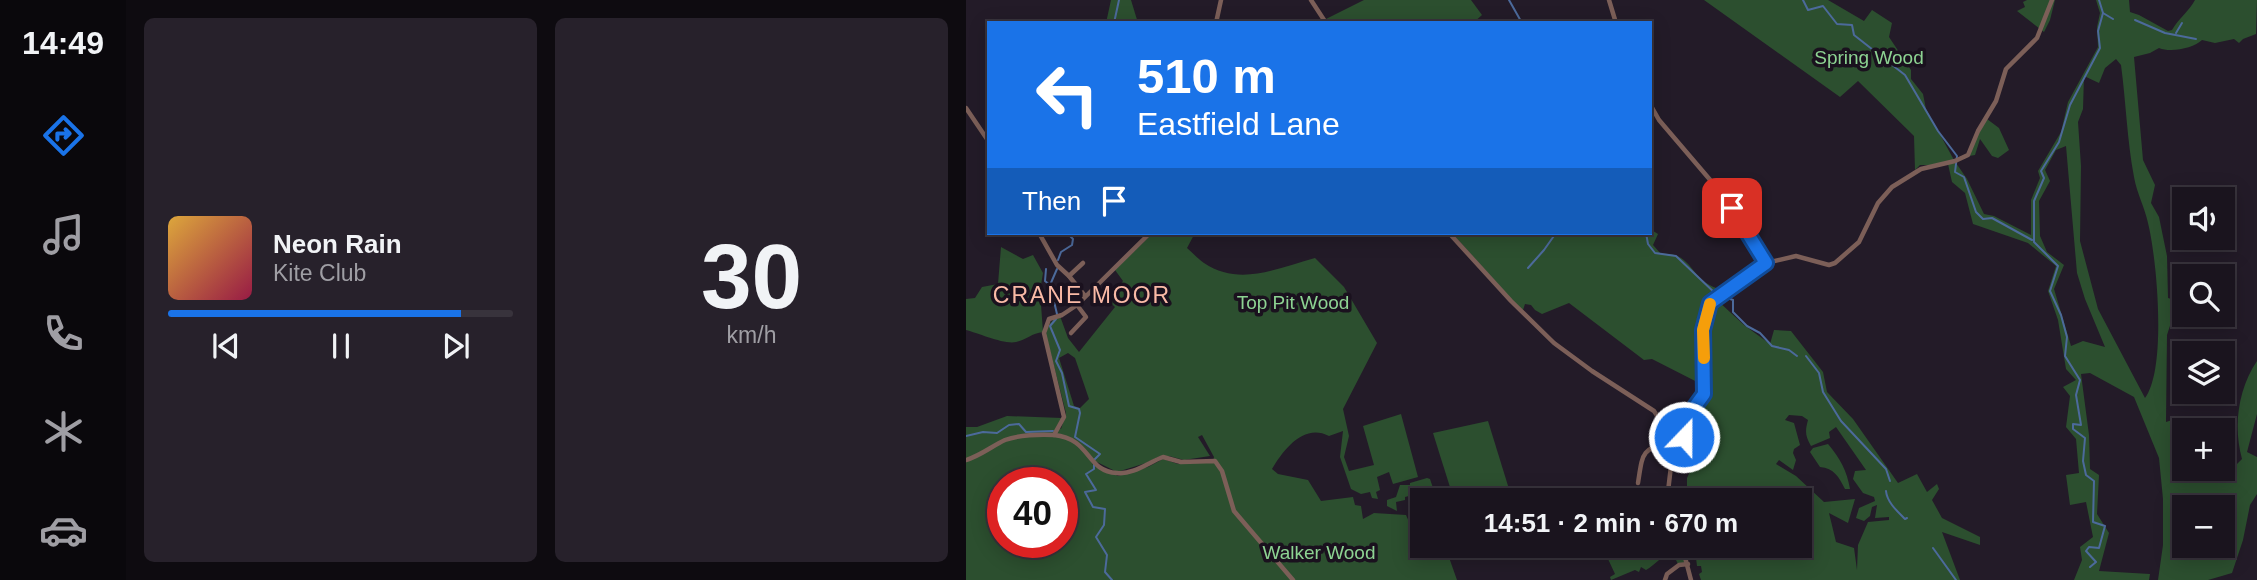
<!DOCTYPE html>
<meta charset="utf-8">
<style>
body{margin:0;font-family:Helvetica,sans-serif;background:#27212b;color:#f1f3f6;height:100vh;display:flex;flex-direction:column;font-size:26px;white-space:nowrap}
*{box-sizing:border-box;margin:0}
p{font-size:23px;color:#9f9ea4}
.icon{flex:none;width:38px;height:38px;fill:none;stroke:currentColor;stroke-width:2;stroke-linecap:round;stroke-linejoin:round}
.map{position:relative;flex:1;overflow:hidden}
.side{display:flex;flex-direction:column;gap:18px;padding:18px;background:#0e0b10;width:840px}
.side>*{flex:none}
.banner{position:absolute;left:21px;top:21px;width:665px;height:214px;border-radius:0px;box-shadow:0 4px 18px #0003,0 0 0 2px #38333c;background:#1a73e8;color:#fff;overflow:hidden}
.tools{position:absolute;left:1206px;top:187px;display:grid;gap:14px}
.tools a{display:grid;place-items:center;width:63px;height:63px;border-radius:0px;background:#1a141e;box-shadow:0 4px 18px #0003,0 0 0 2px #38333c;font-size:35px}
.speed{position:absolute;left:21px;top:467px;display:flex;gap:14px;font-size:35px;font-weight:700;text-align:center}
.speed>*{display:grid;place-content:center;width:91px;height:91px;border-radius:50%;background:#1a141e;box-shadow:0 4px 18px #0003,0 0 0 2px #38333c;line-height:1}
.speed .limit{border:10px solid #d22;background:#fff;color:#111}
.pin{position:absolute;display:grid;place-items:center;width:60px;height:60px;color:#fff;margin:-30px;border-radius:14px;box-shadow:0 4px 10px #0006}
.me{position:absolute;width:77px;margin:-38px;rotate:22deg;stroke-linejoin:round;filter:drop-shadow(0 0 5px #0008)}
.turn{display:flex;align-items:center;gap:24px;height:147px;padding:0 35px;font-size:32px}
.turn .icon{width:91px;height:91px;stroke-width:2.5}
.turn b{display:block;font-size:49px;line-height:60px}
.then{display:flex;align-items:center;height:66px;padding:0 35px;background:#0003;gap:14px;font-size:26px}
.side .tile{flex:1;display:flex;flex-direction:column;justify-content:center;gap:10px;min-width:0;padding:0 24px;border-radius:10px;background:#27212b}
.side .dial{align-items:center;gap:0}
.dial b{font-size:91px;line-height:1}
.song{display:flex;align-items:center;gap:21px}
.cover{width:84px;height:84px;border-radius:10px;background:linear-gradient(135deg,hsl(40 70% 55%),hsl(340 70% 35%))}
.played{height:7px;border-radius:4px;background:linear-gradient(90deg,#1a73e8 85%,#38333c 85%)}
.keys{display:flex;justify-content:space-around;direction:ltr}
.side .tiles{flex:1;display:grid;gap:18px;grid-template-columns:repeat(2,1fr)}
.trip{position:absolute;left:444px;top:488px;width:402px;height:70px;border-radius:0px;background:#1a141e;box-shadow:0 4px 18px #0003,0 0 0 2px #38333c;font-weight:700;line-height:70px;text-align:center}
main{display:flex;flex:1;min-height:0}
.menu{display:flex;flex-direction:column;width:126px;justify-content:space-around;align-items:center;background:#0a080c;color:#9f9ea4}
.menu .icon{width:49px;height:49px}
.menu .on{color:#1a73e8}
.menu b{font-size:32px;color:#f1f3f6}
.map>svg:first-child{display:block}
.green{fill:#2c4f2f;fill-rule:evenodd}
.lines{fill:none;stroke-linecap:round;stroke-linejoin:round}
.stream{stroke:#4c6a9b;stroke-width:2}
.minor{stroke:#7c5f58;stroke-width:4.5}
.route-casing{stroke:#114b97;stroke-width:18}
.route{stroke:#1a73e8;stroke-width:12}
.slow{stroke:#f59e0b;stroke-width:12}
.labels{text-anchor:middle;stroke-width:7;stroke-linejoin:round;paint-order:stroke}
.park-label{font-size:19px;fill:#8dd392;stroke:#1a111e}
.quarter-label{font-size:23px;letter-spacing:2px;fill:#fabaa6;stroke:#1a111e}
</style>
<main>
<nav class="menu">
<b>14:49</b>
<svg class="icon on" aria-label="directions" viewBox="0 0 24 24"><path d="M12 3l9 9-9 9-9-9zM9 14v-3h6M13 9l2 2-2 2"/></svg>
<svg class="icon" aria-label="music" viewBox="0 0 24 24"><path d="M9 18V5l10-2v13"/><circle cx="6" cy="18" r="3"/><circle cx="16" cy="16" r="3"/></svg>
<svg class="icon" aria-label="phone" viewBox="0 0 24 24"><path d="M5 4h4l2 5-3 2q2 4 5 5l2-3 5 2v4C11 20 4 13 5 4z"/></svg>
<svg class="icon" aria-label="climate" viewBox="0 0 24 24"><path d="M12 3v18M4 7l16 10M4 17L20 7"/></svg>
<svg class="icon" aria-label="car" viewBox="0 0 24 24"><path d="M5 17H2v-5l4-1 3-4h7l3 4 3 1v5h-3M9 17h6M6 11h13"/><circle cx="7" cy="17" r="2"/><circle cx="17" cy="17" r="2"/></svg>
</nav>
<section class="side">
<div class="tiles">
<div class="tile">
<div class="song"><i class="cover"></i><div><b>Neon Rain</b><p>Kite Club</p></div></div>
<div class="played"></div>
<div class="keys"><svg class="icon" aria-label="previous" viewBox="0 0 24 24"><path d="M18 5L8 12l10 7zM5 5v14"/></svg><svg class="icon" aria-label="pause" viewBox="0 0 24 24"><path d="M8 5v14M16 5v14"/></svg><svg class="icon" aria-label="next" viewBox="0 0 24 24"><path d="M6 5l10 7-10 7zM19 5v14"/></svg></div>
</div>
<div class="tile dial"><b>30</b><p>km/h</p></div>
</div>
</section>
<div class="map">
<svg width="1291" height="580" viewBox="0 0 1291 580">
<rect width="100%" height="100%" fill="#231b28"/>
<g class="green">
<path d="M145,0H165L172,23H140Z"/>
<path d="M398,0H505L516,15L507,23H362L360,19Z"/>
<path d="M738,0H862L898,21L906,10L926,23L923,37L945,70V79L957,94L960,109L988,160L965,165H954L949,170L948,136L892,81L874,97Z"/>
<path d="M1061,0H1089L1084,20L1078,32L1051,11L1059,7L1057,2Z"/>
<path d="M1130,0H1163L1164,12L1173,15L1202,31L1206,30C1213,18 1223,11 1229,0H1291L1290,34L1277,39L1273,43L1268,39L1249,43L1236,40C1228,48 1205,53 1193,48L1184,53L1168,57L1177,160L1189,185L1185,203L1193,217L1201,256L1202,298L1212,301L1201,335L1200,422L1206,420L1214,448L1218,451V469H1237L1247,479L1252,478L1253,471L1268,467L1276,459C1267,427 1272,389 1291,361V414L1281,452L1291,457V494L1284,505L1277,540L1266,573L1242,580H1192L1197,545V499L1193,458L1168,397L1124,373L1115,374L1123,435L1124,469L1133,475L1131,514L1143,533L1133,571L1184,574L1183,580H1108L1116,560L1114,547L1127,537L1120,502L1104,505L1100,475L1113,473L1110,439L1100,427L1104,396L1097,387L1110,380L1100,369L1092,320L1082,291L1090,266L1062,243L1007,224L999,193L986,182L982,164L990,163L1001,179L1018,214L1028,216L1065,235V200L1074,178L1072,171L1095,132L1102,102L1132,47L1131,27L1134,13ZM1150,59L1155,65C1160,102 1161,140 1168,177C1171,194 1179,208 1182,223C1191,259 1201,369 1179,398L1132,309L1114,241L1115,166L1112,122L1117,109L1118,76L1133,83L1139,68ZM1100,146L1111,273L1119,299L1139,347L1117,341L1105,346L1088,289L1098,265L1081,252L1074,236L1073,201L1084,181L1079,170L1090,150ZM1218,508H1256V546H1218Z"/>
<path d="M1021,119L1033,128L1043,150L1032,158L1026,156L1014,139L1009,155L1003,156L1013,132Z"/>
<path d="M684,229L692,234L687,245L695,254C729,251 723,284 758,290L743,302L734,329L737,385L686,359L678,360L603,303L576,314L569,310L565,305L559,304L557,310L546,300L486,233H684Z"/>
<path d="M187,233H229L221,248C227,253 232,259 238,263C274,287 312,268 349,258L378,287L411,343L377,409L383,436L378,457L383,471L408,465L397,426L435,414L452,477L427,484L423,472L411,477L414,490L410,492L412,499L406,498L404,492L395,494L385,489L374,457L377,431L363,436C338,423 318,449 306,469L312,474L342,480L355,501L387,497L389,505L395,506L397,519L408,513L440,515L444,524L457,521V546H479L491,580H0V427H11L41,416L96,418L92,426L95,429L100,413L80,335C81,325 85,320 94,316L102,338L113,352L149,307L142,300L157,281L149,270ZM102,353L109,358L123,399L114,408L108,406L93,358ZM236,435L248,457L247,461L212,464L197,459L182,467L152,476L126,464L131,462L151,472L180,463L194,456H203L218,460L244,456L232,437ZM37,483H96V542H37Z"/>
<path d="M35,247L57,259L67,255L77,273L74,291L77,332C66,333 60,340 50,342C39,345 12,333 0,330V299L9,298L16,287L32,284Z"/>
<path d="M752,301L778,325L804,344L808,330L825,331L857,372L861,392L887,419L932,483L951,474L961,492L971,484L973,489L966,500L976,518L1014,537V545L976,532L994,580H735L733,574L736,572L735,566H731L730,558L738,556L736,546H835V500H782L781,493L757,498V500H721V478L735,448L718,439C724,429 726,418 731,408C735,401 740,396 741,388C744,366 734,315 752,301ZM823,415L836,416L842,420C839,431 839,436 845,446L864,438L863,432L870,427L900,470L889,471L887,479L897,493L908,497L909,501L893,508L890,518L898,521L904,516L906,507L911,505L909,518L923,517V520L902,522L892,545L891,570L888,548L870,542L863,513L882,523L889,499L858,502L830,476L810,464L813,460L827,470L830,460L827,453L828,449L834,445L828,423L819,420Z"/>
<path d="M522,421L543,489L488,500L467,433Z"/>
<path d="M862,444C874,458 881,471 884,489H879C873,477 868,468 854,467L844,452L847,448Z"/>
<path d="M461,478L464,479L467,488L465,489L468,491L467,500H457V503L454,493L439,497V500L430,502L431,511L421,506V500L430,497L434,485H444V483Z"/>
<path d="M636,546H714L720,562L712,564L705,550C696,556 689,565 680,570L675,567L673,572L669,570L645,580L644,577L649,574Z"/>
</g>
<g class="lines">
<g class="stream">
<path d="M543,0L556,23"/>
<path d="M837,0L842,10L857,6L871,24L886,25L888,35L939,75L972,131L991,156L989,172L998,177L1010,212L1017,219L1026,218L1066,240"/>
<path d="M1137,13L1147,19"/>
<path d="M1169,20L1199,33L1230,39"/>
<path d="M148,23L153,0"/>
<path d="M1210,33L1216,23"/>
<path d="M680,233L682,244L689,253L710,256L751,295"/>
<path d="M92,260L95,252L106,245L107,239L101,233"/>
<path d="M562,268L578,250L590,233"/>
<path d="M80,269L79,281L84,285"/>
<path d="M756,296L767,300V312L781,326L794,333L806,346L823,350L831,356"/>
<path d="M91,314L84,285L91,269"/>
<path d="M90,319L84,326L94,350L90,361L96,373L103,406L113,409L114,413L109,437L134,454L128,460V469L120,474L130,490L119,492L127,507L139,509L138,525L130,537L141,555L139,572L146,580"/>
<path d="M840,356L853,373L857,392L875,421L920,469L924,481"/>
<path d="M0,436L17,432L31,433L43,425L53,424L60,432L87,431"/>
<path d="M920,491C921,502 931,511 939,519L941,518"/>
<path d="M967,548L990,580"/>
<path d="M1124,567L1130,562L1120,551L1123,547L1133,548L1139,526L1127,522L1128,481L1120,475L1117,461L1119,438L1107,429V424L1115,425L1110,395L1114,380L1099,356L1101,337L1095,315L1084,291L1092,266L1068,242V201L1078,178L1075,171L1093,142L1104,105L1134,48L1132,31L1137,13L1133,0"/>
</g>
<g class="minor">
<path d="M345,0L360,23"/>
<path d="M643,0L650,23"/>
<path d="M250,23L255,0"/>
<path d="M684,104L693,120L757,195L800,263"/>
<path d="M0,108L23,142"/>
<path d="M73,233L91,265L103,276L119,296"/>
<path d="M483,233L545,301L588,343L626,371L688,411L702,432L707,449L701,500"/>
<path d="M103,276L117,263"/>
<path d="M105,333L120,317L111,305"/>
<path d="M88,435L98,417L78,333L83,319L96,315L111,305L184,233"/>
<path d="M707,454L716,441L730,405L738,394L737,330L744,303L800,263L830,256L863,265L869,263L893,242L912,203L926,187L955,169L989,161L1002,155L1012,131L1030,101L1040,69L1071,38L1086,0"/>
<path d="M0,460C14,456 26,446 39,440C53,435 74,434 88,435C126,439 119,471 151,473C167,475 183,462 197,457L215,462L249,461L256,471L268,511L327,580"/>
<path d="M672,483C677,451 675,452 704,439"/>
<path d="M716,546L725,580"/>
<path d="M699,580L701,574L713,565L722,564"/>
</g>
</g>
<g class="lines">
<g class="route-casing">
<path id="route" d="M718,437L730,405L738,394L737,330L744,303L800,263L766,208"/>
</g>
<use href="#route" class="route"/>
<path class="slow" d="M738,358L737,330L744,304"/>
</g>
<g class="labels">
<g class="park-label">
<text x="903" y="64">Spring Wood</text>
<text x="327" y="309">Top Pit Wood</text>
<text x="353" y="559">Walker Wood</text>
</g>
<g class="quarter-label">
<text x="116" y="303">CRANE MOOR</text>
</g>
</g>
</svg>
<div class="tools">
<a><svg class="icon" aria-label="sound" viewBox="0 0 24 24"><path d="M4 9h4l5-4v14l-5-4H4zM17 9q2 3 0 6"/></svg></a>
<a><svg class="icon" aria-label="search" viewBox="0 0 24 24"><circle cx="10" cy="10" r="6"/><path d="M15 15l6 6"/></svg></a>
<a><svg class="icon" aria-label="layers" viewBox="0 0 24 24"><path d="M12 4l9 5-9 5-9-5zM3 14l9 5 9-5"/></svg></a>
<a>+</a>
<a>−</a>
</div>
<div class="speed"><div class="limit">40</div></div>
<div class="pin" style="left:766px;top:208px;background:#d93025"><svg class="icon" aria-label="arrive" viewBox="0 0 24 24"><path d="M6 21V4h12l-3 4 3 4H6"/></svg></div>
<svg class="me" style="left:718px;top:437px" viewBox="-20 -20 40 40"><circle r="17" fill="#1a73e8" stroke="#fff" stroke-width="3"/><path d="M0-11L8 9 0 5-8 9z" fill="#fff"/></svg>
<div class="trip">14:51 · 2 min · 670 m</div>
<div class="banner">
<div class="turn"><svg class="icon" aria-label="left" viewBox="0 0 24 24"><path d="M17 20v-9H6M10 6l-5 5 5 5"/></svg><div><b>510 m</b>Eastfield Lane</div></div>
<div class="then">Then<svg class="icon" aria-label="arrive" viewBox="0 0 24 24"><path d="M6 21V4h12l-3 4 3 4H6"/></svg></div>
</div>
</div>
</main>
